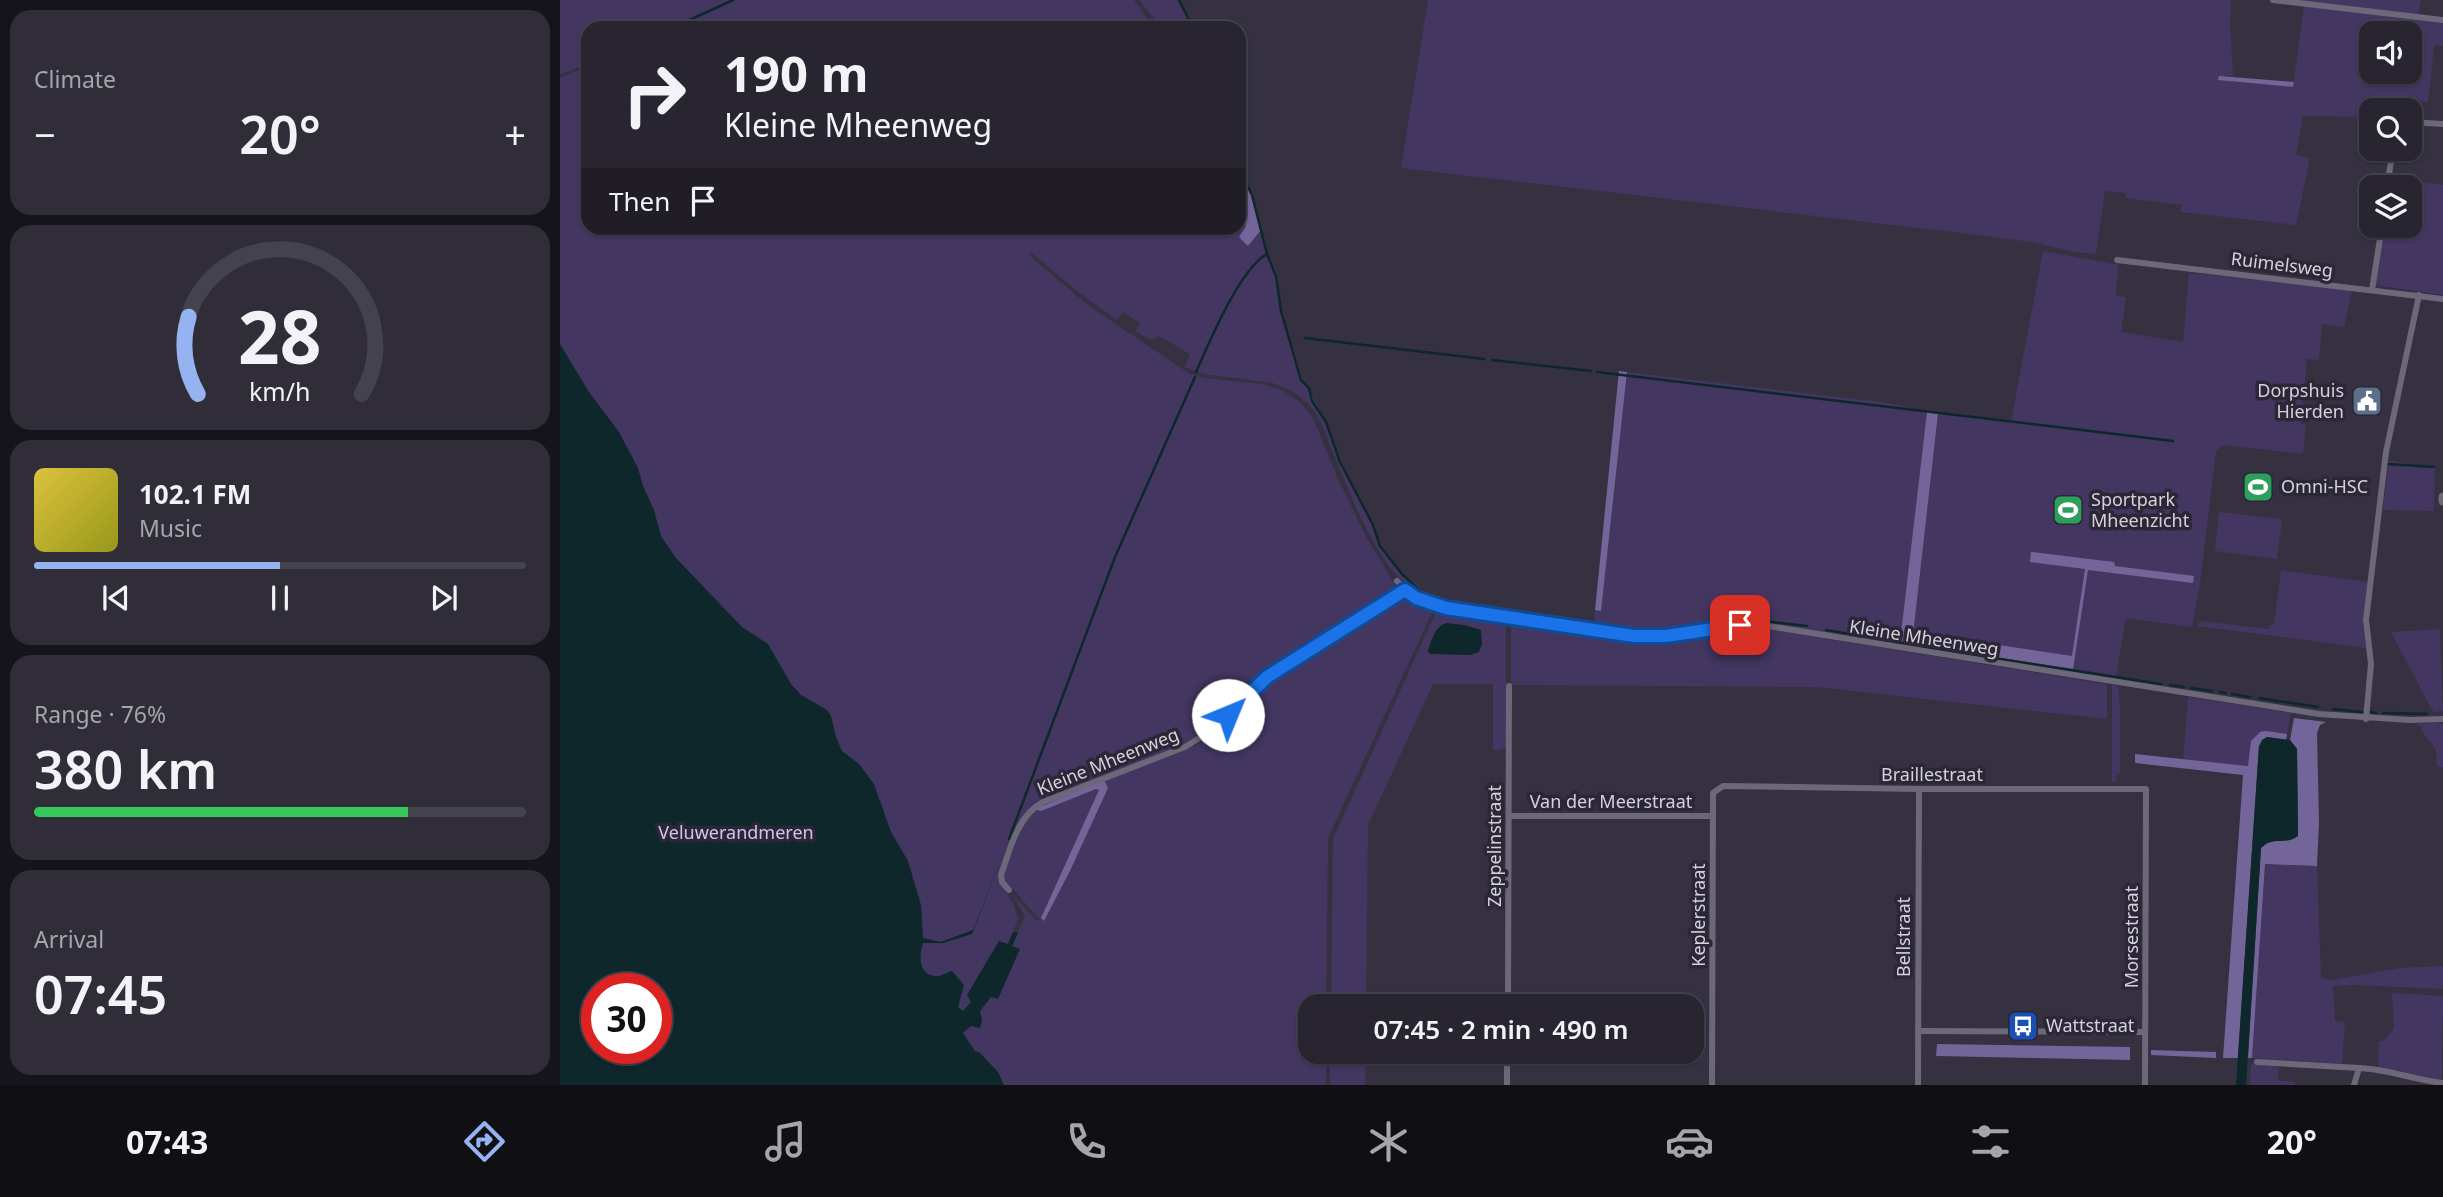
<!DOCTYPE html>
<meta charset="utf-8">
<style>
body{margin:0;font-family:"Noto Sans",sans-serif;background:#302d39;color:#f1f3f6;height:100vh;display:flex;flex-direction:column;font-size:26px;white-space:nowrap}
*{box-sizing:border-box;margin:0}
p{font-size:23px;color:#a5a5ab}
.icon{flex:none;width:38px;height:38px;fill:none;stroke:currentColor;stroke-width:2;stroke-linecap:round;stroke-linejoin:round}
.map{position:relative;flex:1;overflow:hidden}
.sheet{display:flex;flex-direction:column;gap:10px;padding:10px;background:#16141b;width:560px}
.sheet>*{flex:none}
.top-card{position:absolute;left:21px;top:21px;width:665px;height:214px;border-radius:21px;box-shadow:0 2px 5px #0004,0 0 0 2px #44424d;background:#282531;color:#f1f3f6;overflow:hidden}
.controls{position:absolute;left:1799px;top:21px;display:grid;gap:14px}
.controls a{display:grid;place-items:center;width:63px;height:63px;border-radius:14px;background:#282531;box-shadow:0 2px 5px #0004,0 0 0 2px #44424d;font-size:35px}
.speed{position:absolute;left:21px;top:973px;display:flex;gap:14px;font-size:35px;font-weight:700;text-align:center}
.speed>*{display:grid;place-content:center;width:91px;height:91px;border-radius:50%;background:#282531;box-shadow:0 2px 5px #0004,0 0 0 2px #44424d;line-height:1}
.speed .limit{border:10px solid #d22;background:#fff;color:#111}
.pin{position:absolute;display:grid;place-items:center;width:60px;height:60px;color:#fff;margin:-30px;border-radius:14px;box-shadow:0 4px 10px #0006}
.me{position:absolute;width:77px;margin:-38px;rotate:45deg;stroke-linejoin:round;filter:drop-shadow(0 0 5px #0008)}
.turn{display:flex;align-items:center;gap:24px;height:147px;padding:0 28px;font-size:32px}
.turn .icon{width:91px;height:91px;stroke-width:2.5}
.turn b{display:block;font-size:49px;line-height:60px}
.then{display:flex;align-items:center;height:66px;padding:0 28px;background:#0003;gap:14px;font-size:26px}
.big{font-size:52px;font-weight:600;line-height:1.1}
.sheet .tile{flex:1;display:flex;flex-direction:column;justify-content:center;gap:10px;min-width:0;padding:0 24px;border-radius:21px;background:#302d39}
.sheet .dial{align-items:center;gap:0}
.dial svg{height:182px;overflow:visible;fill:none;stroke:#44424d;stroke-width:7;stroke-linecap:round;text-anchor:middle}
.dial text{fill:#f1f3f6;stroke:none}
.song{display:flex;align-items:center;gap:21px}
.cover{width:84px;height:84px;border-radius:10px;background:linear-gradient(135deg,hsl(50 70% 55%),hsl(60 70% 35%))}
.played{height:7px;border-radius:4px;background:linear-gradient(90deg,#95b2f1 50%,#44424d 50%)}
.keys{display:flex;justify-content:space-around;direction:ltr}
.heat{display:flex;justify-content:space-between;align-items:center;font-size:38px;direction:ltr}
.charge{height:10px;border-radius:5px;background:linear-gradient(90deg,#34c759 76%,#44424d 0)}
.trip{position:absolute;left:738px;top:994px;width:406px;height:70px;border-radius:21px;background:#282531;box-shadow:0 2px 5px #0004,0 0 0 2px #44424d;font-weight:600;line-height:70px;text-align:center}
.tabs{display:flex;height:112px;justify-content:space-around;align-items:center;background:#100f14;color:#a5a5ab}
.tabs .icon{width:49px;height:49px}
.tabs .selected{color:#95b2f1}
.tabs b{font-size:32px;color:#f1f3f6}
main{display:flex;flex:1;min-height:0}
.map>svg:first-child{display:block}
.green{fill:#433762;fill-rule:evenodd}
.forest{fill:#73659a}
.water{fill:#0d272b;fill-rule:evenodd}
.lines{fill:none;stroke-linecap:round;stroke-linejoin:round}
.stream{stroke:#0d272b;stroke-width:2.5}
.street{stroke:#6c687a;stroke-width:6}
.secondary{stroke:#6c687a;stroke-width:9}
.route-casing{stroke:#114b97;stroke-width:18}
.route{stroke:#1a73e8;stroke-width:12}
.labels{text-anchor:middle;stroke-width:7;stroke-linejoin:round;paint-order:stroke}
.street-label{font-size:18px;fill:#d4d1dc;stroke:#2b2736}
.poi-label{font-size:18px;fill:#d4d1dc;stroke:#2b2736;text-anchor:start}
.park-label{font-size:18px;fill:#cfc4f4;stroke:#2b2736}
</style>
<main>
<section class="sheet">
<div class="tile"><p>Climate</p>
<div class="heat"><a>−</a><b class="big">20°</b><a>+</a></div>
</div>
<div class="tile dial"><svg viewBox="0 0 100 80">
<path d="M14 69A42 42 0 1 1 86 69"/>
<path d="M14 69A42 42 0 0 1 10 35" stroke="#95b2f1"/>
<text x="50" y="56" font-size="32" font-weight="700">28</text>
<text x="50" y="72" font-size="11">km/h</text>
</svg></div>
<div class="tile">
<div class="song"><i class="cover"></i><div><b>102.1 FM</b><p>Music</p></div></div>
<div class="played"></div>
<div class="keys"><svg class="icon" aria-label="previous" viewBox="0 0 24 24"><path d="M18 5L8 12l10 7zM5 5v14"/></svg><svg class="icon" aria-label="pause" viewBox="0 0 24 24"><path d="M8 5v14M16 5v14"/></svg><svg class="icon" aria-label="next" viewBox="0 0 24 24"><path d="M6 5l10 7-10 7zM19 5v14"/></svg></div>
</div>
<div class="tile"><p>Range · 76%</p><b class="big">380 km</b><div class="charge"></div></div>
<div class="tile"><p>Arrival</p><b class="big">07:45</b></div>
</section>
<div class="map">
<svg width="1883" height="1085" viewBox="0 0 1883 1085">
<rect width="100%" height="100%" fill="#353141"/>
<g class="green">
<path d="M0,0H574L594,28L598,23L579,0H620L633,28H28V63L0,75Z"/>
<path d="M868,0H1671L1670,24L1673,76H1659L1674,82L1733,87L1744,6L1883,22V46L1874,45L1868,102L1837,99L1836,110H1811V117L1743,116L1736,155L1750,158L1736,225L1620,212L1622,205L1566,198V193L1545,191L1536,254L1514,252L1472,242L1394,232L841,168ZM1811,33H1850V72H1811Z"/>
<path d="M1733,0H1861L1858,15Z"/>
<path d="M28,66V228H679V214L686,226L688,246L701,230L706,251L716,270L723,316L743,379L766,422L787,473L822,546L840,571L859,586L866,599C820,576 793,500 774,455C766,437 761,415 746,402C737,393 725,387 713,383L644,374L625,367L630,354L599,336L590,340L576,331L580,323L563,312L557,320L518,292L472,253L470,256L529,306L630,374L644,378L702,384L722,390L740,402L753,418L778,479L808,540L836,586V591L810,609L703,677L630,742L477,802L464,815L438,879L453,903L458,919L427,1003L431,997L438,998L459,949L452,946L465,916L452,894L477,921L480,920L442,877L465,820L475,809L537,789L539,791L481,918L484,921L510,871L548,788L544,780L622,752L643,741L708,679L738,661L821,606L843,597L874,608L768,838L766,1006H751V1052H766V1085H0V78ZM37,989H96V1048H37Z"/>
<path d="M1831,179L1883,185V295L1815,285L1824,226H1850V187H1830Z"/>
<path d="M1483,251L1558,265L1556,296L1566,297L1561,332L1623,342L1629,273L1792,290L1784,327L1762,324L1759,360L1747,359L1741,424L1746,425L1743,454L1663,445L1656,451L1640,583L1632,627L1566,618L1556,676L1513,669L1514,657L1366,634L1363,646L1352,644L1378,414L1451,422Z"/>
<path d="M1067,372L1328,403L1367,412L1340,642L1299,640L1208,623L1188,622L1121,632L1076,634L1034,627L1035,610H1041Z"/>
<path d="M1829,461L1875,467L1874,511L1823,510Z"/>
<path d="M1659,512L1722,519L1717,559L1655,551Z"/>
<path d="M1721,570L1808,582L1803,622L1806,648L1637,626L1640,621L1709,629L1710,625H1714Z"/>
<path d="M882,610L943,619L946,622V746L941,750H933V684H873L808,825L806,1006H771L773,839L876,612Z"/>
<path d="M960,622C1002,628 1050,640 1093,640C1131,639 1167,626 1205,629L1545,684L1547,686V719L1257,687L951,685V629L953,624Z"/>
<path d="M1880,629L1883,710L1876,713L1872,710L1831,632Z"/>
<path d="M1552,685L1558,686L1560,707V773H1557L1556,781L1552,783Z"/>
<path d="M1628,697L1731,713L1727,734L1700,732L1691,742L1689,766L1623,759Z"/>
<path d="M1876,722L1883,724V767H1877L1876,750L1862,731V727L1857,725V724Z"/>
<path d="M1705,864L1757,866L1761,978L1773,980L1839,968L1883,966V989L1795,985L1773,986L1775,1021L1785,1022L1782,1064L1692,1058Z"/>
<path d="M1832,993L1883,996L1882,1080L1818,1067L1819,1041H1823L1834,1029Z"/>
<path d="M770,1052H806L805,1085H770Z"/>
<path d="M1691,1064L1718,1067V1081L1735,1082V1085H1690Z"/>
</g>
<g class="forest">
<path d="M1659,76L1734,82L1733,87L1658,80Z"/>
<path d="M679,170L691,192L701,230L688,246L679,237L686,226L679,214Z"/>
<path d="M1059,371L1067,372L1041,611L1035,610Z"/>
<path d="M1367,412L1378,414L1352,644L1340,642Z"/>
<path d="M1471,552L1554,562L1555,566L1634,576L1633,583L1528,570L1513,669L1363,646L1365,634L1512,656L1525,569L1470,562Z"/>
<path d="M1734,718L1766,722L1760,725L1757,733L1759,822L1757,866L1705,864L1692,1058H1688L1701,848L1709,841L1738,836L1737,749L1730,740Z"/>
<path d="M1706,731L1727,734L1726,740L1707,737L1699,746L1678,1058H1663L1683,775L1575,763V754L1688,766L1691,741L1700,732Z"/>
<path d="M544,780L548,788L510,871L484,921L481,918L539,790L536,789L481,811L475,809Z"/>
<path d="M1377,1044L1570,1047V1060L1376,1056Z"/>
<path d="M1591,1050L1656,1052V1058L1591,1055Z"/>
</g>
<g class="water">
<path d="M0,344L29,392L59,432L78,468L83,486L94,510L101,536L116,558L182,627L208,644L231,684L241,695L267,710L271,716L276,737L282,751L299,764L314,784L331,832L348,861L353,878L361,905L363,938L381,942L413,930L447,845L412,934L383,943H363C359,954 358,975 375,976C381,977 386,972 392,971L404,985L398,1007L403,1011L411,1002L407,995L439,941L448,944L453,932L458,933L452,946L460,949L438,999L431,997L420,1011L422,1021L420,1028L411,1026L403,1033L415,1051L419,1052L438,1072L444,1085H0ZM37,989H96V1048H37Z"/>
<path d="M887,623L904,625L921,630L922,644L919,652L910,655L870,654L868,651C872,639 874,627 887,623Z"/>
<path d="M1707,737L1730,740L1737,749L1738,836C1726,846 1714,835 1701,848L1686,1085H1676L1699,746L1702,740Z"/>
</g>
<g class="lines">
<g class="stream">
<path d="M619,0L633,28"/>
<path d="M112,28L173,0"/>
<path d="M679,169L692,195L707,254L716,276L721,311L741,380L749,388L752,401L766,422L780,462L813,525L820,546L841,573L860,591L874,599"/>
<path d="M745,338L924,359"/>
<path d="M932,360L1031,371"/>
<path d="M636,372C650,341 679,270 707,254"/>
<path d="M1037,372L1613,441"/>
<path d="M1828,464L1874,467"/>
<path d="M883,600L906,604"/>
<path d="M919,606L964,613"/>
<path d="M972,614L1034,625"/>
<path d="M1044,625L1085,631"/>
<path d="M1103,630L1186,619L1247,626"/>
<path d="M1266,630L1354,645"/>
<path d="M1363,647L1601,684"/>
<path d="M1610,685L1624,687"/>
<path d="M1631,688L1652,691"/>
<path d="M1660,692L1666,693"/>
<path d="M1672,694L1690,697"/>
<path d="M1699,698L1758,707"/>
<path d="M1773,709L1802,712"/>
<path d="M1811,712L1816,713"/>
<path d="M1823,713L1867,714"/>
<path d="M449,839L555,557L635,377"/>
</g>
<g class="street">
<path d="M1713,0L1883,20"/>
<path d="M1850,122L1883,124"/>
<path d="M1827,187L1833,149"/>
<path d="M1557,260L1883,299"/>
<path d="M1812,290L1822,226"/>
<path d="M837,581L845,590L856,598L885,608L1065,635C1113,641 1159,622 1208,626L1759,714L1850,720L1883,719"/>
<path d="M1806,719L1811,664L1806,620L1826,452L1859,295"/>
<path d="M949,816H1153"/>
<path d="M449,890L442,882L441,875C450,850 457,816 483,802L625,747L654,729L707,677L845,590"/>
<path d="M948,1006L949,686"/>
<path d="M1358,1031L1585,1032"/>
<path d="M1697,1062L1799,1068"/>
<path d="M947,1085V1052"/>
<path d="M1152,1085L1153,793L1163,786L1359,789H1586L1585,1085"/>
<path d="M1358,1085L1359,789"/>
<path d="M1794,1085L1799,1068C1828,1069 1854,1080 1883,1083"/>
</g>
<path class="secondary" d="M1883,497V501"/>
</g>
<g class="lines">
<g class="route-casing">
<path id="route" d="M668,715L707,677L845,590L856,598L886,608L1074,636H1106L1180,625"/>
</g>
<use href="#route" class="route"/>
</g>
<defs>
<g id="civic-square" transform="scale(1.575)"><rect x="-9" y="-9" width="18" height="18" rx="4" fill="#5c6f8a" stroke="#2b2736"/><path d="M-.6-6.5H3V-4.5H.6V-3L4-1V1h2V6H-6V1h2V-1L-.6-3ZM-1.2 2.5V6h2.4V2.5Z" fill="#fff"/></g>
<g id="stadium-square" transform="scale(1.575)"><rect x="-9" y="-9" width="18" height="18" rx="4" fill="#2e9e5b" stroke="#2b2736"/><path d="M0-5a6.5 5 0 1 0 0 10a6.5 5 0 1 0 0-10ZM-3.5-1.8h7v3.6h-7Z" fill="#fff"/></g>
<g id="bus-square" transform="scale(1.575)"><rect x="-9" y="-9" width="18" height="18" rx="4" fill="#1a4fb4" stroke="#2b2736"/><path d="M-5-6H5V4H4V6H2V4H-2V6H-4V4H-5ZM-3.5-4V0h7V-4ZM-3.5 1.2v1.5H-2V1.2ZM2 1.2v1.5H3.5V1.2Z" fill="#fff"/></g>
</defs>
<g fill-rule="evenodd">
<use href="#civic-square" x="1807" y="401"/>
<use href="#stadium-square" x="1698" y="487"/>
<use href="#stadium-square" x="1508" y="510"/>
<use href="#bus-square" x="1463" y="1026"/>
</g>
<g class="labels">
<g class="street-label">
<text transform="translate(1722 265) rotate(7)" y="6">Ruimelsweg</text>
<text transform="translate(1364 638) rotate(9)" y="6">Kleine Mheenweg</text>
<text transform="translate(548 762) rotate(-22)" y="6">Kleine Mheenweg</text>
<text x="1372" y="781">Braillestraat</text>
<text x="1051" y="808">Van der Meerstraat</text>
<text transform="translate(935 846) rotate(-90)" y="6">Zeppelinstraat</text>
<text transform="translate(1139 915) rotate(-90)" y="6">Keplerstraat</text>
<text transform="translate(1344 937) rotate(-90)" y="6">Bellstraat</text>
<text transform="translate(1572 937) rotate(-90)" y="6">Morsestraat</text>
</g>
<g class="poi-label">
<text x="1784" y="397" text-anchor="end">Dorpshuis<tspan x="1784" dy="21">Hierden</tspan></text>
<text x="1721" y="493">Omni-HSC</text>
<text x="1531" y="506">Sportpark<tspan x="1531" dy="21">Mheenzicht</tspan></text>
<text x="1486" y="1032">Wattstraat</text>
</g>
<g class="park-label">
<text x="176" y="839">Veluwerandmeren</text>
</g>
</g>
</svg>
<div class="controls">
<a><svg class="icon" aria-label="sound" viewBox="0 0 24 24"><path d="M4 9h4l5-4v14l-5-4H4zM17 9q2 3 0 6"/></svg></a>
<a><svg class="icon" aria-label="search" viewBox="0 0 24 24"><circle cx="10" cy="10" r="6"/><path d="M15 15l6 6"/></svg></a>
<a><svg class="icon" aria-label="layers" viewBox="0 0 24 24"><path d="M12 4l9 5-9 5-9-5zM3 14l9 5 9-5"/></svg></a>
</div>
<div class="speed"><div class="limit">30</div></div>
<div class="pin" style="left:1180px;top:625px;background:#d93025"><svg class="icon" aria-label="arrive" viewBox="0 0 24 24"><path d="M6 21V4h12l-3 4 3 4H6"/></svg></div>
<svg class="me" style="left:668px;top:715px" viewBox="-20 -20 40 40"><circle r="19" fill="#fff"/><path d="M0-13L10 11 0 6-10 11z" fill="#1a73e8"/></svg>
<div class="trip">07:45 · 2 min · 490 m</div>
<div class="top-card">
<div class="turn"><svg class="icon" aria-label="right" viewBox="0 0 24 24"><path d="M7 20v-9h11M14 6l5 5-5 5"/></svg><div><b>190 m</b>Kleine Mheenweg</div></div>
<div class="then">Then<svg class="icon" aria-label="arrive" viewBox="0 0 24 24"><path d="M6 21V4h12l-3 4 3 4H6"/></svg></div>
</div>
</div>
</main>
<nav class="tabs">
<b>07:43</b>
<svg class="icon selected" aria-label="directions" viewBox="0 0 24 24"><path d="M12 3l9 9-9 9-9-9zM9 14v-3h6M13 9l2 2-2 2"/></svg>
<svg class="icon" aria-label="music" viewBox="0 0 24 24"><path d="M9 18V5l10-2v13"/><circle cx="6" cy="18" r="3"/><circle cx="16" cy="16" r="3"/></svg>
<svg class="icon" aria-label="phone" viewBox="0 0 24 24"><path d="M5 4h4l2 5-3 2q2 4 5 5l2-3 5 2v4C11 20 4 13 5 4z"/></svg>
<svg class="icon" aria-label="climate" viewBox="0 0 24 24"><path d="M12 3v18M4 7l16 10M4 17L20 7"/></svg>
<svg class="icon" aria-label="car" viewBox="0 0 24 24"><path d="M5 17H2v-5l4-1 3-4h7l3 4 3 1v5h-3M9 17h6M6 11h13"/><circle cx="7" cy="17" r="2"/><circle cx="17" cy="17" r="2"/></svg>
<svg class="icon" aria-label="filters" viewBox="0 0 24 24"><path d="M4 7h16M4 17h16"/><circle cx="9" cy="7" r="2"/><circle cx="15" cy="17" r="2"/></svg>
<b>20°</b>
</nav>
